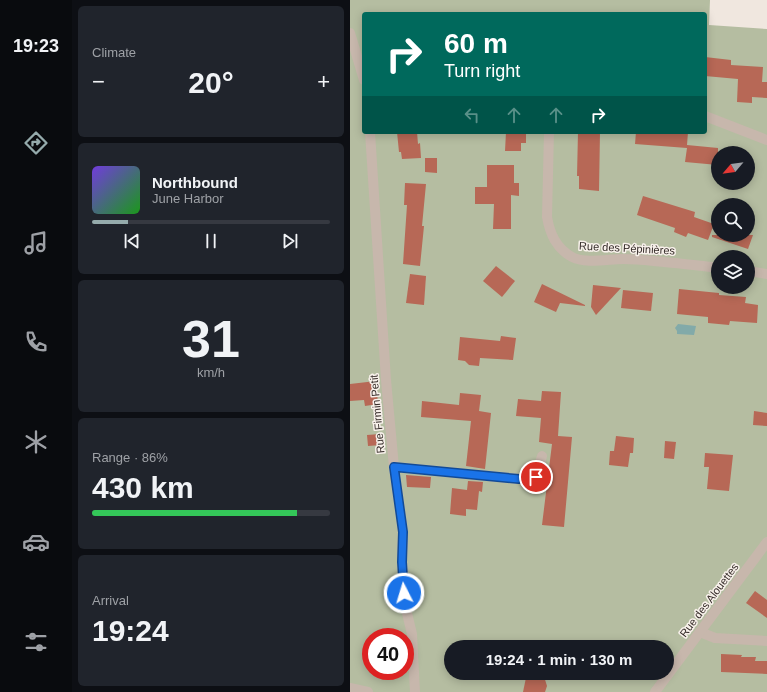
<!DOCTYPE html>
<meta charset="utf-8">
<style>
body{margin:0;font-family:Helvetica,sans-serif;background:#20242c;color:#f1f3f6;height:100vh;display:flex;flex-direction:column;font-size:15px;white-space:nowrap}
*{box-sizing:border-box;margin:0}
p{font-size:13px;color:#9ea1a6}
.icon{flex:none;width:22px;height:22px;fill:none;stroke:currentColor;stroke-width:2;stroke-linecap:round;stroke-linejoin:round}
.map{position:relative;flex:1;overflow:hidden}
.details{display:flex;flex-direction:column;gap:6px;padding:6px;background:#0d0f14;width:278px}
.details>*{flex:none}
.banner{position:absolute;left:12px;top:12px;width:345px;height:122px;border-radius:4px;box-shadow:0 2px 10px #0003;background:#00695c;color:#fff;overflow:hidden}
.needle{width:26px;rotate:241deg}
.buttons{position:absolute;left:361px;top:146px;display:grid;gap:8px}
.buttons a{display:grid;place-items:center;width:44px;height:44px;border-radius:50%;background:#171b24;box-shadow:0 2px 10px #0003;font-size:20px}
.speed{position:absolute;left:12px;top:628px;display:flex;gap:8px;font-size:20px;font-weight:700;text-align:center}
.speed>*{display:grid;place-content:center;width:52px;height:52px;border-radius:50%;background:#171b24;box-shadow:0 2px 10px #0003;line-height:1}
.speed .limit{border:6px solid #d22;background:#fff;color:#111}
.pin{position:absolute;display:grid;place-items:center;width:34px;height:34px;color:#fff;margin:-17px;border:2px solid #fff;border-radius:50%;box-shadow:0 1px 4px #0007}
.me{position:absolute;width:44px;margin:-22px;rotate:355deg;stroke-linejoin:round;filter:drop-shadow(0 0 3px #0008)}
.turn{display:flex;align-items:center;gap:14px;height:84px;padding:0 16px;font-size:18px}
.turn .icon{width:52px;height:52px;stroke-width:2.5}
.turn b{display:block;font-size:28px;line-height:34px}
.lanes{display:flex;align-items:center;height:38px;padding:0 16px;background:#0003;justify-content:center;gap:20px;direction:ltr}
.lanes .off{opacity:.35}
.big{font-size:30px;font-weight:700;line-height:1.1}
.details .tile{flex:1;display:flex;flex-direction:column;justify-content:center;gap:6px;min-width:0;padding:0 14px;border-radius:6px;background:#20242c}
.details .dial{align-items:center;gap:0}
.dial b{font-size:52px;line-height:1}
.song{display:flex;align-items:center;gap:12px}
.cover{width:48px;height:48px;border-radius:6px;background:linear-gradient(135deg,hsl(260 70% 55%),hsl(120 70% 35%))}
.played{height:4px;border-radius:2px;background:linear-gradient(90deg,#95abac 15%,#363941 15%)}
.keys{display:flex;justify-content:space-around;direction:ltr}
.heat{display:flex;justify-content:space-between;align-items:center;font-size:22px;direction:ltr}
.charge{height:6px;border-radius:3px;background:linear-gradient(90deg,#34c759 86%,#363941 0)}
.trip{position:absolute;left:94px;top:640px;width:230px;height:40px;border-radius:20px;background:#171b24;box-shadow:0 2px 10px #0003;font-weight:700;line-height:40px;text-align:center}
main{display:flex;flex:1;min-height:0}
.tab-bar{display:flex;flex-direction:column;width:72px;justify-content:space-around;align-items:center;background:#090b0e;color:#9ea1a6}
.tab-bar .icon{width:28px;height:28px}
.tab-bar .active{color:#95abac}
.tab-bar b{font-size:18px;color:#f1f3f6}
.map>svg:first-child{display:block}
.green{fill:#b5bda1;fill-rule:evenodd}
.water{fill:#82aaa9}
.building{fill:#b76856}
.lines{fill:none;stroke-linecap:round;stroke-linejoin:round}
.minor{stroke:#c7b7ac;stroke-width:10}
.route-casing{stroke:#114b97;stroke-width:10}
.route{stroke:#1a73e8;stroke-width:7}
.labels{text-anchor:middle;stroke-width:3;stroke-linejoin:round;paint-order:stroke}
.street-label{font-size:11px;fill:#362d2a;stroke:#f8f1eb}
</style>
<main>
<nav class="tab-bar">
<b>19:23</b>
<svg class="icon active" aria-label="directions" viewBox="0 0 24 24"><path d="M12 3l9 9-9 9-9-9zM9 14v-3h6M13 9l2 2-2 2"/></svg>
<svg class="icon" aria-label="music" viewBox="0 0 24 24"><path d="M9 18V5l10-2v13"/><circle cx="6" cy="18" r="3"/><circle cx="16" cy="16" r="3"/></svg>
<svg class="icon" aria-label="phone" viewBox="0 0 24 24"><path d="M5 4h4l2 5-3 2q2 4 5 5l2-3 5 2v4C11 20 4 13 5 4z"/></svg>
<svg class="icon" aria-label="climate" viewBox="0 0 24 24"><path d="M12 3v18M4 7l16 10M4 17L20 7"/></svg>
<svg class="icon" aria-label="car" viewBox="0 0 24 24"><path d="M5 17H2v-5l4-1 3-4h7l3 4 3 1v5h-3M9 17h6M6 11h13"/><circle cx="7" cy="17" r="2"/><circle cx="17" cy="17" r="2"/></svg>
<svg class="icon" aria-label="filters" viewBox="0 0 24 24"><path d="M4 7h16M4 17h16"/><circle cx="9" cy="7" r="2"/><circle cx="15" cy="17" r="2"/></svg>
</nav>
<section class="details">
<div class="tile"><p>Climate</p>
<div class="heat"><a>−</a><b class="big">20°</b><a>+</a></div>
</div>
<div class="tile">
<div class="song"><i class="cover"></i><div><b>Northbound</b><p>June Harbor</p></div></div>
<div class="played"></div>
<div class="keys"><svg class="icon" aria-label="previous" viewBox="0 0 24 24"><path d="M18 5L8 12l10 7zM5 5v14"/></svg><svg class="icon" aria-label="pause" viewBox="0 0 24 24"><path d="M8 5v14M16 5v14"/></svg><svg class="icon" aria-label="next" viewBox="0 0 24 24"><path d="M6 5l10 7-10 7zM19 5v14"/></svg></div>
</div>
<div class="tile dial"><b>31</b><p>km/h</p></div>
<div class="tile"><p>Range · 86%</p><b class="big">430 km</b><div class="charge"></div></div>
<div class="tile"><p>Arrival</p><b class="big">19:24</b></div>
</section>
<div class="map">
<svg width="417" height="692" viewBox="0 0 417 692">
<rect width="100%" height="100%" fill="#f0e7df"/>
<path class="green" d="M0,0H360L359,25L417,29V692H0ZM14,14H355V132H14ZM368,153H398V183H368ZM368,205H398V235H368ZM368,257H398V287H368ZM21,637H55V671H21ZM101,647H317V673H101Z"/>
<path class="water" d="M328,324L346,326L344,335L327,334V331L325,328Z"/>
<g class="building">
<path d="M355,57L381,60V65L413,67L412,82H417V98L402,97V103L387,102L388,79L355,76Z"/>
<path d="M47,132H67L68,144L70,143L71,158L52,159L51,152H49Z"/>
<path d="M156,132H176V143H171V151H155Z"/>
<path d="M228,132H250L249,191L229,189V176H227Z"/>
<path d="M286,132H338L337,145L368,148V165L335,162L337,148L285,144Z"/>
<path d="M75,158H87V173L75,172Z"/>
<path d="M137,165H164V183H169V196L161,195V229H143L144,204H125V187H137Z"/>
<path d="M55,183L76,184L72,226H74L70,266L53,264L57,205H54Z"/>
<path d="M293,196L345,212L344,217L364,224L358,240L338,233L336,237L324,232L325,228L287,215Z"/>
<path d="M362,235H403L398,249L362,237Z"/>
<path d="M146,266L165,281L152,297L133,281Z"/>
<path d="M60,274L76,276L74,305L56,303Z"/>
<path d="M192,284L235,305V306L210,303L206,312L184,302Z"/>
<path d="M243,285L271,288L246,315L241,307Z"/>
<path d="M329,289L369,293V295L396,297L395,303L408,305L407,323L380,321L379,325L358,323V317L327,314Z"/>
<path d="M273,290L303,293L301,311L271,308Z"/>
<path d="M151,336L166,338L163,360L130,358L129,366L119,365L115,361L108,360L110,337L150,341Z"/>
<path d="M26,381L28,404L15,406L14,400L0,401V384Z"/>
<path d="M192,391L211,392L208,436L222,437L214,527L192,525L202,444L189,442L191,418L166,416L168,399L191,401Z"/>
<path d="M110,393L131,395L129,411L141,413L135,469L116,466L121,421L71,417L72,401L109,405Z"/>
<path d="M404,411L417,413V426L403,425Z"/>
<path d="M30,434L31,445L18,446L17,435Z"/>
<path d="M266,436L284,438L283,453H280L278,467L259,465L260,451H264Z"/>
<path d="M315,441L326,442L324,459L314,458Z"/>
<path d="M355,453L383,455L379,491L357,489L359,467H354Z"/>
<path d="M56,475L81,477L80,488L57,487Z"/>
<path d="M118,481L133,482L132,492L129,491L127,510L116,509V516L100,514L102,488L117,490Z"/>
<path d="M405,591L417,600V618L396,603Z"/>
<path d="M371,654L392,655L391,657H406L405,661H417V674L371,672Z"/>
<path d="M177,673H193L197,686L195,692H173Z"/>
</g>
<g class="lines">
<g class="minor">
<path d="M0,33L14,80"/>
<path d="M355,116L417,140"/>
<path d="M20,132L36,380L44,467L53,532L52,562L56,609L62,634L65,692"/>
<path d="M199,132L197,217C200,234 206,248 222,257C235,264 259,259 273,259C284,259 294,260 304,261C325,263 347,265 368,268"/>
<path d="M398,271L417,274"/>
<path d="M44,467L169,479H180L186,477L192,456"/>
<path d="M350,632L365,638L417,641"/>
<path d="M0,688L18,692"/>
<path d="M305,692L417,542"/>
</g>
</g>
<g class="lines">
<g class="route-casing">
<path id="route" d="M54,593L52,562L53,532L44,467L169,479L186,477"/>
</g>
<use href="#route" class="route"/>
</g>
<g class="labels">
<g class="street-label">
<text transform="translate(277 248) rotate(3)" y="4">Rue des Pépinières</text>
<text transform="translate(27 414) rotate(-95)" y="4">Rue Firmin Petit</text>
<text transform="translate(359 600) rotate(-53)" y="4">Rue des Alouettes</text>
</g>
</g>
</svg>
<div class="buttons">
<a><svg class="needle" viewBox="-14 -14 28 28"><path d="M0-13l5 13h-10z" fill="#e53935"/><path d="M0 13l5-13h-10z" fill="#9ea1a6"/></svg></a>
<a><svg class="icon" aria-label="search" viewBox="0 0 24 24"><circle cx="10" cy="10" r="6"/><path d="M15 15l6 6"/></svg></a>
<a><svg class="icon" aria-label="layers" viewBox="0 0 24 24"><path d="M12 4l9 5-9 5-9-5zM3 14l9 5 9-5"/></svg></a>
</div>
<div class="speed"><div class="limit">40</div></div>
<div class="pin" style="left:186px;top:477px;background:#d93025"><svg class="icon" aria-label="arrive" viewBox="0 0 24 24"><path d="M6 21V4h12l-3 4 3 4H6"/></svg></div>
<svg class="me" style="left:54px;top:593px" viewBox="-20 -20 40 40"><circle r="17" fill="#1a73e8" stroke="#fff" stroke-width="3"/><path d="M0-11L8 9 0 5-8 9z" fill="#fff"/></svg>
<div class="trip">19:24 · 1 min · 130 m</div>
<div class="banner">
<div class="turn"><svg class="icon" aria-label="right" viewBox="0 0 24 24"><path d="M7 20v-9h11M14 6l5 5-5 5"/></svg><div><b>60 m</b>Turn right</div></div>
<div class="lanes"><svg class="icon off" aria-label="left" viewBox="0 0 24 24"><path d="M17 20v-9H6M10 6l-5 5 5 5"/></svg><svg class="icon off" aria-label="ahead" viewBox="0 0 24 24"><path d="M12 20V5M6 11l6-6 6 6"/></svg><svg class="icon off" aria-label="ahead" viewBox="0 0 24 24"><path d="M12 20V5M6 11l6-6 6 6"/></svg><svg class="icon" aria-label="right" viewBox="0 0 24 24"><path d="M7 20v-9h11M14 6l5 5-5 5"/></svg></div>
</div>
</div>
</main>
